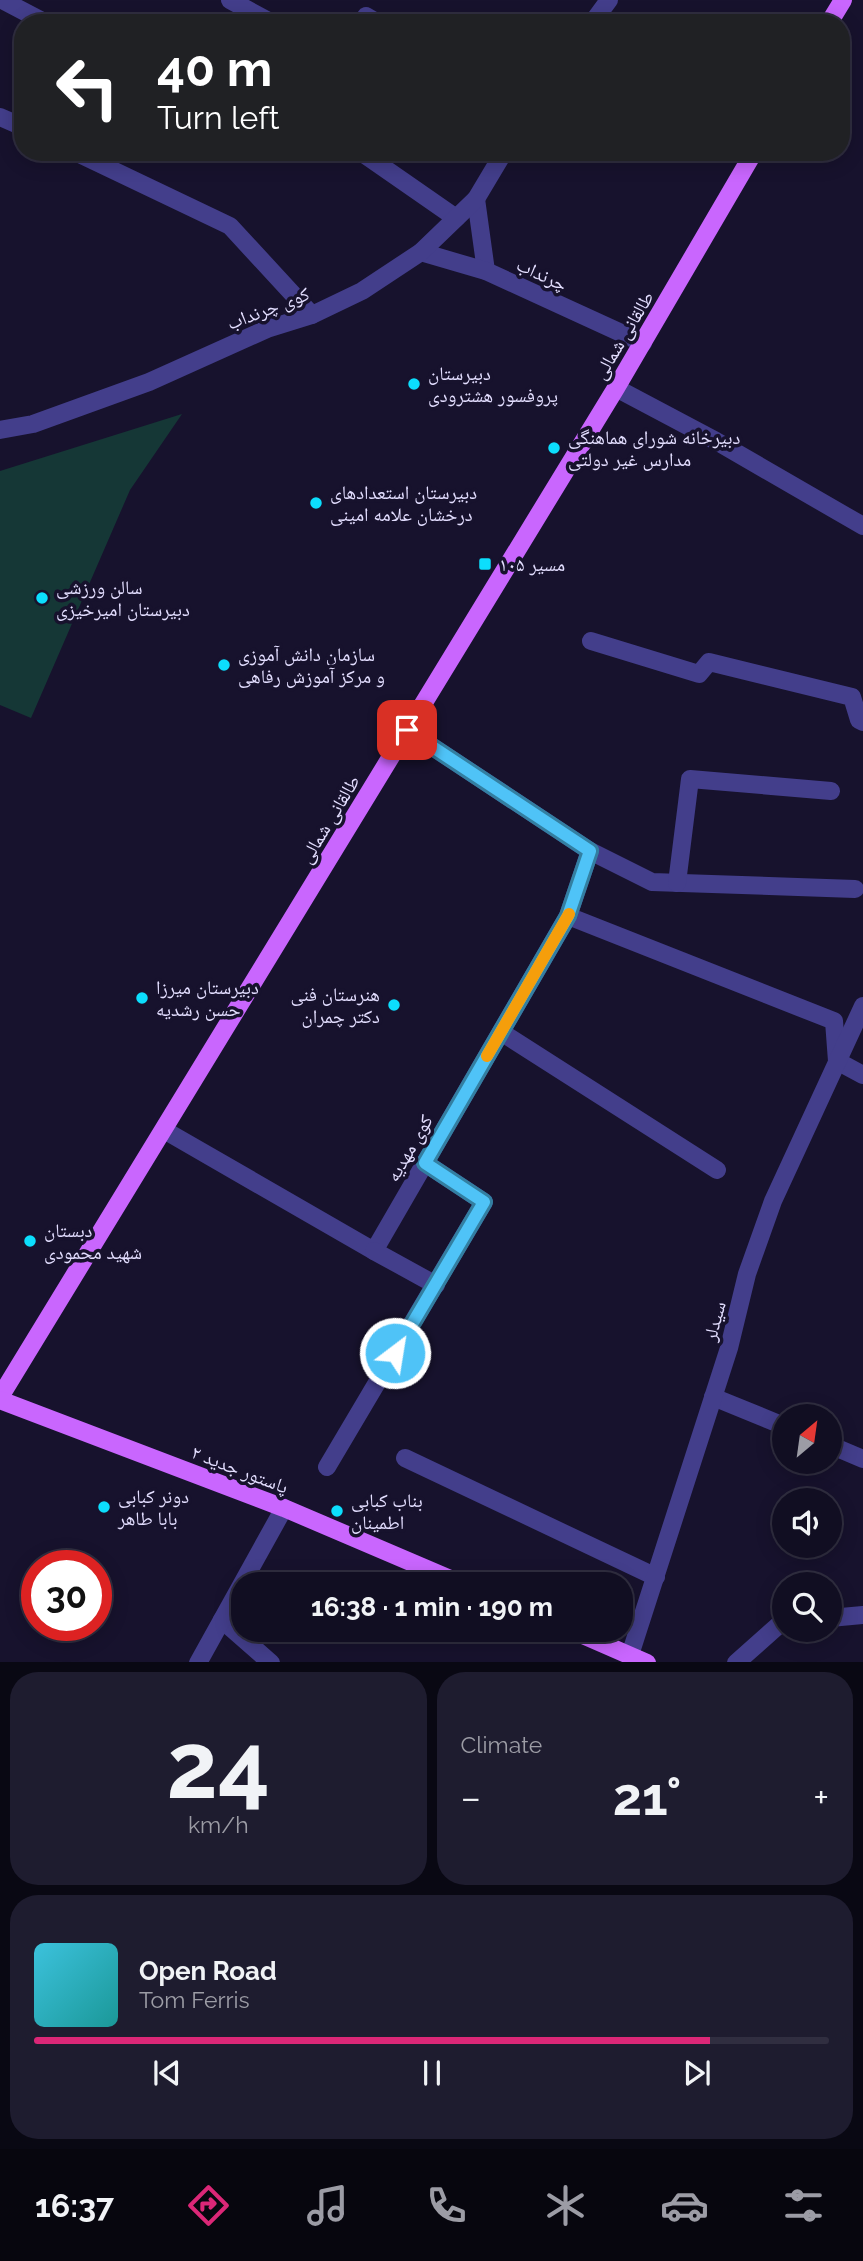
<!DOCTYPE html>
<meta charset="utf-8">
<style>
body{margin:0;font-family:Raleway,"Noto Naskh Arabic",sans-serif;background:#1e1c2f;color:#f1f3f6;height:100vh;display:flex;flex-direction:column;font-size:26px;white-space:nowrap}
*{box-sizing:border-box;margin:0}
p{font-size:23px;color:#9c9ca5}
.icon{flex:none;width:38px;height:38px;fill:none;stroke:currentColor;stroke-width:2;stroke-linecap:round;stroke-linejoin:round}
.map{position:relative;height:1662px;overflow:hidden}
.panel{display:flex;flex-direction:column;gap:10px;padding:10px;background:#090813;flex:1}
.panel>*{flex:none}
.banner{position:absolute;left:14px;top:14px;width:836px;height:147px;border-radius:28px;box-shadow:0 4px 18px #0003,0 0 0 2px #302e40;background:#202124;color:#fff;overflow:hidden}
.needle{width:46px;rotate:29deg}
.controls{position:absolute;left:772px;top:1404px;display:grid;gap:14px}
.controls a{display:grid;place-items:center;width:70px;height:70px;border-radius:50%;background:#110e22;box-shadow:0 4px 18px #0003,0 0 0 2px #302e40;font-size:35px}
.speed{position:absolute;left:21px;top:1550px;display:flex;gap:14px;font-size:35px;font-weight:700;text-align:center}
.speed>*{display:grid;place-content:center;width:91px;height:91px;border-radius:50%;background:#110e22;box-shadow:0 4px 18px #0003,0 0 0 2px #302e40;line-height:1}
.speed .limit{border:10px solid #d22;background:#fff;color:#111}
.pin{position:absolute;display:grid;place-items:center;width:60px;height:60px;color:#fff;margin:-30px;border-radius:14px;box-shadow:0 4px 10px #0006}
.me{position:absolute;width:77px;margin:-38px;rotate:31deg;stroke-linejoin:round;filter:drop-shadow(0 0 5px #0008)}
.turn{display:flex;align-items:center;gap:24px;height:147px;padding:0 28px;font-size:32px}
.turn .icon{width:91px;height:91px;stroke-width:2.5}
.turn b{display:block;font-size:49px;line-height:60px}
.big{font-size:52px;font-weight:700;line-height:1.1}
.panel .widget{flex:1;display:flex;flex-direction:column;justify-content:center;gap:10px;min-width:0;padding:0 24px;border-radius:28px;background:#1e1c2f}
.panel .dial{align-items:center;gap:0}
.dial b{font-size:91px;line-height:1}
.song{display:flex;align-items:center;gap:21px}
.cover{width:84px;height:84px;border-radius:10px;background:linear-gradient(135deg,hsl(190 70% 55%),hsl(180 70% 35%))}
.played{height:7px;border-radius:4px;background:linear-gradient(90deg,#db2777 85%,#302e40 85%)}
.keys{display:flex;justify-content:space-around;direction:ltr}
.heat{display:flex;justify-content:space-between;align-items:center;font-size:38px;direction:ltr}
.panel .tiles{flex:1;display:grid;gap:10px;grid-template-columns:1fr 1fr}
.widget:last-child{grid-column:span 2}
.trip{position:absolute;left:231px;top:1572px;width:402px;height:70px;border-radius:28px;background:#110e22;box-shadow:0 4px 18px #0003,0 0 0 2px #302e40;font-weight:700;line-height:70px;text-align:center}
.menu{display:flex;height:112px;justify-content:space-around;align-items:center;background:#07060e;color:#9c9ca5}
.menu .icon{width:49px;height:49px}
.menu .on{color:#db2777}
.menu b{font-size:32px;color:#f1f3f6}
.map>svg:first-child{display:block}
.green{fill:#153736}
.lines{fill:none;stroke-linecap:round;stroke-linejoin:round}
.minor{stroke:#433e8b;stroke-width:18}
.major{stroke:#c966fe;stroke-width:18}
.route-casing{stroke:#337fa1;stroke-width:18}
.route{stroke:#4fc3f7;stroke-width:12}
.slow{stroke:#f59e0b;stroke-width:12}
.poi-dot{fill:#0cdefd;stroke:#17122d;stroke-width:2.5}
.labels{text-anchor:middle;stroke-width:7;stroke-linejoin:round;paint-order:stroke}
.street-label{font-size:19px;fill:#e3deff;stroke:#17122d}
.poi-label{font-size:19px;fill:#e3deff;stroke:#17122d;text-anchor:start}
</style>
<div class="map">
<svg width="863" height="1663" viewBox="0 0 863 1663">
<rect width="100%" height="100%" fill="#17122d"/>
<path class="green" d="M182,414L130,490L31,718L0,705V471Z"/>
<g class="lines">
<g class="minor">
<path d="M2,0L46,23"/>
<path d="M230,0L272,23"/>
<path d="M366,16L378,23"/>
<path d="M592,23L609,0"/>
<path d="M0,117L23,127"/>
<path d="M75,152L230,226L312,315"/>
<path d="M361,152L456,218"/>
<path d="M476,199L486,271"/>
<path d="M421,252L486,271L643,343"/>
<path d="M616,388L716,441L863,526"/>
<path d="M0,430L33,424L149,382L267,329L312,315L362,291L421,252L476,199L504,152"/>
<path d="M591,641L699,674L709,662L852,697L859,720L863,722"/>
<path d="M407,730L590,851L652,882L855,889"/>
<path d="M677,883L690,779L831,791"/>
<path d="M568,916L834,1021L837,1061L863,1075"/>
<path d="M501,1032L717,1170"/>
<path d="M164,1130L374,1251L568,916L590,851"/>
<path d="M374,1251L436,1285"/>
<path d="M713,1397L784,1426"/>
<path d="M830,1445L863,1459"/>
<path d="M405,1458L656,1577"/>
<path d="M327,1467L484,1202L425,1163"/>
<path d="M830,1618L863,1615"/>
<path d="M222,1620L271,1663"/>
<path d="M630,1655L729,1348L747,1274L773,1201L863,1006"/>
<path d="M198,1663L284,1508"/>
<path d="M736,1663L781,1623H784"/>
</g>
<g class="major">
<path d="M829,23L843,0"/>
<path d="M0,1397L616,388L754,152"/>
<path d="M0,1400L284,1508L462,1584"/>
<path d="M569,1629L647,1663"/>
</g>
</g>
<g class="lines">
<g class="route-casing">
<path id="route" d="M395,1353L484,1202L425,1163L568,916L590,851L407,730"/>
</g>
<use href="#route" class="route"/>
<path class="slow" d="M487,1056L569,914"/>
</g>
<g class="poi-dot">
<circle cx="414" cy="384" r="7"/>
<circle cx="554" cy="448" r="7"/>
<circle cx="316" cy="503" r="7"/>
<rect x="478" y="557" width="14" height="14" rx="3.5"/>
<circle cx="42" cy="598" r="7"/>
<circle cx="224" cy="665" r="7"/>
<circle cx="142" cy="998" r="7"/>
<circle cx="394" cy="1005" r="7"/>
<circle cx="30" cy="1241" r="7"/>
<circle cx="104" cy="1507" r="7"/>
<circle cx="337" cy="1511" r="7"/>
</g>
<g class="labels">
<g class="street-label">
<text transform="translate(542 274) rotate(25)" y="7">چرنداب</text>
<text transform="translate(268 308) rotate(-21)" y="7">کوی چرنداب</text>
<text transform="translate(623 335) rotate(-59)" y="7">طالقانی شمالی</text>
<text transform="translate(329 819) rotate(-59)" y="7">طالقانی شمالی</text>
<text transform="translate(409 1148) rotate(-60)" y="7">کوی ‌‌‌مهدیه</text>
<text transform="translate(714 1321) rotate(-75)" y="7">سیدلر</text>
<text transform="translate(240 1469) rotate(21)" y="7">پاستور جدید ۲</text>
</g>
<g class="poi-label">
<text x="428" y="380">دبیرستان<tspan x="428" dy="22">پروفسور هشترودی</tspan></text>
<text x="568" y="444">دبیرخانه شورای هماهنگی<tspan x="568" dy="22">مدارس غیر دولتی</tspan></text>
<text x="330" y="499">دبیرستان استعدادهای<tspan x="330" dy="22">درخشان علامه امینی</tspan></text>
<text x="499" y="571">مسیر ۱۰۵</text>
<text x="56" y="594">سالن ورزشی<tspan x="56" dy="22">دبیرستان امیرخیزی</tspan></text>
<text x="238" y="661">سازمان دانش آموزی<tspan x="238" dy="22">و مرکز آموزش رفاهی</tspan></text>
<text x="156" y="994">دبیرستان میرزا<tspan x="156" dy="22">حسن رشدیه</tspan></text>
<text x="380" y="1001" text-anchor="end">هنرستان فنی<tspan x="380" dy="22">دکتر چمران</tspan></text>
<text x="44" y="1237">دبستان<tspan x="44" dy="22">شهید محمودی</tspan></text>
<text x="118" y="1503">دونر کبابی<tspan x="118" dy="22">بابا طاهر</tspan></text>
<text x="351" y="1507">بناب کبابی<tspan x="351" dy="22">اطمینان</tspan></text>
</g>
</g>
</svg>
<div class="controls">
<a><svg class="needle" viewBox="-14 -14 28 28"><path d="M0-13l5 13h-10z" fill="#e53935"/><path d="M0 13l5-13h-10z" fill="#9c9ca5"/></svg></a>
<a><svg class="icon" aria-label="sound" viewBox="0 0 24 24"><path d="M4 9h4l5-4v14l-5-4H4zM17 9q2 3 0 6"/></svg></a>
<a><svg class="icon" aria-label="search" viewBox="0 0 24 24"><circle cx="10" cy="10" r="6"/><path d="M15 15l6 6"/></svg></a>
</div>
<div class="speed"><div class="limit">30</div></div>
<div class="pin" style="left:407px;top:730px;background:#d93025"><svg class="icon" aria-label="arrive" viewBox="0 0 24 24"><path d="M6 21V4h12l-3 4 3 4H6"/></svg></div>
<svg class="me" style="left:395px;top:1353px" viewBox="-20 -20 40 40"><circle r="17" fill="#4fc3f7" stroke="#fff" stroke-width="3"/><path d="M0-11L8 9 0 5-8 9z" fill="#fff"/></svg>
<div class="trip">16:38 · 1 min · 190 m</div>
<div class="banner">
<div class="turn"><svg class="icon" aria-label="left" viewBox="0 0 24 24"><path d="M17 20v-9H6M10 6l-5 5 5 5"/></svg><div><b>40 m</b>Turn left</div></div>
</div>
</div>
<section class="panel">
<div class="tiles">
<div class="widget dial"><b>24</b><p>km/h</p></div>
<div class="widget"><p>Climate</p>
<div class="heat"><a>−</a><b class="big">21°</b><a>+</a></div>
</div>
<div class="widget">
<div class="song"><i class="cover"></i><div><b>Open Road</b><p>Tom Ferris</p></div></div>
<div class="played"></div>
<div class="keys"><svg class="icon" aria-label="previous" viewBox="0 0 24 24"><path d="M18 5L8 12l10 7zM5 5v14"/></svg><svg class="icon" aria-label="pause" viewBox="0 0 24 24"><path d="M8 5v14M16 5v14"/></svg><svg class="icon" aria-label="next" viewBox="0 0 24 24"><path d="M6 5l10 7-10 7zM19 5v14"/></svg></div>
</div>
</div>
</section>
<nav class="menu">
<b>16:37</b>
<svg class="icon on" aria-label="directions" viewBox="0 0 24 24"><path d="M12 3l9 9-9 9-9-9zM9 14v-3h6M13 9l2 2-2 2"/></svg>
<svg class="icon" aria-label="music" viewBox="0 0 24 24"><path d="M9 18V5l10-2v13"/><circle cx="6" cy="18" r="3"/><circle cx="16" cy="16" r="3"/></svg>
<svg class="icon" aria-label="phone" viewBox="0 0 24 24"><path d="M5 4h4l2 5-3 2q2 4 5 5l2-3 5 2v4C11 20 4 13 5 4z"/></svg>
<svg class="icon" aria-label="climate" viewBox="0 0 24 24"><path d="M12 3v18M4 7l16 10M4 17L20 7"/></svg>
<svg class="icon" aria-label="car" viewBox="0 0 24 24"><path d="M5 17H2v-5l4-1 3-4h7l3 4 3 1v5h-3M9 17h6M6 11h13"/><circle cx="7" cy="17" r="2"/><circle cx="17" cy="17" r="2"/></svg>
<svg class="icon" aria-label="filters" viewBox="0 0 24 24"><path d="M4 7h16M4 17h16"/><circle cx="9" cy="7" r="2"/><circle cx="15" cy="17" r="2"/></svg>
</nav>
